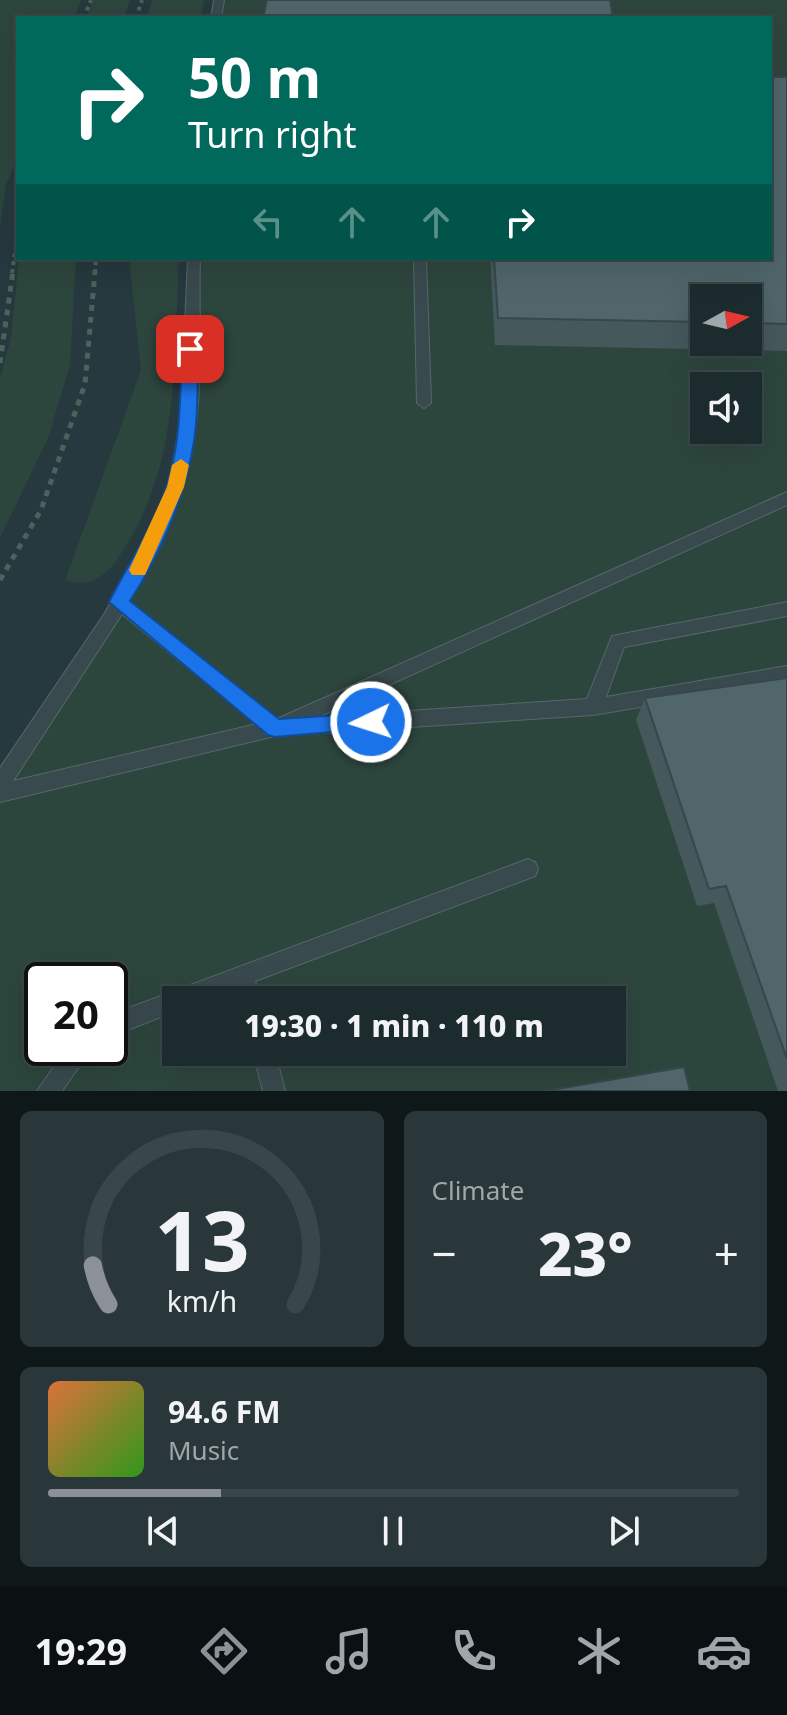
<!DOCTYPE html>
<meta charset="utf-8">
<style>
body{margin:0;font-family:"Noto Sans",sans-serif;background:#29373a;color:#f1f3f6;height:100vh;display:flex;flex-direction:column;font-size:30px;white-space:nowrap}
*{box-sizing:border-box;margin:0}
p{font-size:26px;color:#a0a7aa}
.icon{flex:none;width:44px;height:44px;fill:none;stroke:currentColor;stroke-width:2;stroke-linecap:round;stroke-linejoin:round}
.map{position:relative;height:1091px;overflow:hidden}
.sheet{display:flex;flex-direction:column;gap:20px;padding:20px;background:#0f1819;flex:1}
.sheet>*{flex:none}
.banner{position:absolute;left:16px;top:16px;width:756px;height:244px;border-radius:0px;box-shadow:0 8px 32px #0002,0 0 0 2px #3a474a;background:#00695c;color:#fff;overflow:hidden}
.needle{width:52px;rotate:82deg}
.fabs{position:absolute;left:690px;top:284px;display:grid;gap:16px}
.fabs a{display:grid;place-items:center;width:72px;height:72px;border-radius:0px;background:#1c2b2e;box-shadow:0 8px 32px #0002,0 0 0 2px #3a474a;font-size:40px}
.speed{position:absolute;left:24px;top:962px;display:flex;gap:16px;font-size:40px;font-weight:700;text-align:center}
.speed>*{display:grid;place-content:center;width:104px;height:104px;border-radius:50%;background:#1c2b2e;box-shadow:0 8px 32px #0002,0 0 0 2px #3a474a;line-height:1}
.speed .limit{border:4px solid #111;border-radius:12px;background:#fff;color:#111}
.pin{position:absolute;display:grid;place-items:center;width:68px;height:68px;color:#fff;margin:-34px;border-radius:16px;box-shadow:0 4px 12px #0006}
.me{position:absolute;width:88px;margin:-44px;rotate:266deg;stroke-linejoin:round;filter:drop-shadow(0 0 6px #0008)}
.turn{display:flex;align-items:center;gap:28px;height:168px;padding:0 40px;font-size:36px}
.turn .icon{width:104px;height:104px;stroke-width:2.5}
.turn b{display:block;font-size:56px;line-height:68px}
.lanes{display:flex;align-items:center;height:76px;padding:0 40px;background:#0003;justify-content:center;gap:40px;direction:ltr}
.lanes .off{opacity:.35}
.big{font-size:60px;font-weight:800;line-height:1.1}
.sheet .card{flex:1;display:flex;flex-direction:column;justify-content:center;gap:12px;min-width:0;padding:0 28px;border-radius:12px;background:#29373a}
.sheet .dial{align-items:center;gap:0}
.dial svg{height:208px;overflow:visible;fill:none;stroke:#3a474a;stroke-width:7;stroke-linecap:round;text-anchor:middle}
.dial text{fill:#f1f3f6;stroke:none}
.song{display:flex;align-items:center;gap:24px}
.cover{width:96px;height:96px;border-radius:12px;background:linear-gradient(135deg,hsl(20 70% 55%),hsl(110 70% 35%))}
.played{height:8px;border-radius:4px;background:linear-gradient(90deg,#8c9099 25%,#3a474a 25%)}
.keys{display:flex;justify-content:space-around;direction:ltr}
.heat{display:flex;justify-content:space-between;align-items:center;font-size:44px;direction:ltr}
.sheet .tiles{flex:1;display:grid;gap:20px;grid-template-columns:1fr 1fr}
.card:last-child{grid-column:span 2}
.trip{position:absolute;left:162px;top:986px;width:464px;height:80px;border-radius:0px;background:#1c2b2e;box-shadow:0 8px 32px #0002,0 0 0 2px #3a474a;font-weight:800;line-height:80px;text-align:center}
.tabs{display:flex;height:128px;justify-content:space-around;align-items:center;background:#0b1112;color:#a0a7aa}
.tabs .icon{width:56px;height:56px}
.tabs .on{color:#8c9099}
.tabs b{font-size:36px;color:#f1f3f6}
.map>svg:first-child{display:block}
.green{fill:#2d463d;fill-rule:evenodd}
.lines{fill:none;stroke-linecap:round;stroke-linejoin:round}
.lane-casing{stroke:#57676c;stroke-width:2}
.path-far1{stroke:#4c625c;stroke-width:4;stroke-dasharray:4 4;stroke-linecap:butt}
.path{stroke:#4c625c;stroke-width:5;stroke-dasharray:6 6;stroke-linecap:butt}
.lane{fill:#394a4e;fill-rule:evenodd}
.wall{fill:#45585c;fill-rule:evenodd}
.building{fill:#50666b;stroke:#38474b;stroke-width:2}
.route{fill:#1a73e8;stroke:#114b97;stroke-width:2}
.slow{fill:#f59e0b}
</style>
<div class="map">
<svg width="787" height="1091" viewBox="0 0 787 1091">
<rect width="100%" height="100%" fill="#25393e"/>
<g class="green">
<path d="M0,0H81L74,18H18V157L6,185L0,226Z"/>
<path d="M93,0H130L124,18H87Z"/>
<path d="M152,0H204L201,18H147Z"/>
<path d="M218,0H787V1091H0V765L119,602L148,553L182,427L191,258H770V18H215ZM704,298H748V342H704ZM704,386H748V430H704ZM42,980H110V1048H42ZM176,1000H612V1052H176Z"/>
<path d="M19,258H76L70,365L48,438L0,538V379L11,338Z"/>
<path d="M129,258H179C174,355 180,459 127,544C117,560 108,576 89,582C82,584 72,582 65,581L141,370Z"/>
</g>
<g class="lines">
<g class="lane-casing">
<g id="lane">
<path d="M214,0H224L221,18H211Z"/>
<path d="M188,258H200C198,319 204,382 193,442C183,499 158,551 129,601L277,719L787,492V505L318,717L587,699L612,636L787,602V616L624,647L606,697L787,666V682L593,715L275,736L0,802V768L105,613L151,527L169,483L181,418ZM122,614L257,724L13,781Z"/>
<path d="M414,258H426L431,403L424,408L417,403Z"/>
<path d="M528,859L535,862L538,869L535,876L255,981L261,1000H239L236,988L205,1000H176V1011L110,1037V1015Z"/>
<path d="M67,1048H92L62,1091H37Z"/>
<path d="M253,1052H275L285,1091H263Z"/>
</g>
</g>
<g class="path-far1">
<path d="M84,18L91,0"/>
<path d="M136,18L142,0"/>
<path d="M12,273L18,233"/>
<path d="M95,273L96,258"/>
</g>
<g class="path">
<path d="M0,363L13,271"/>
<path d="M0,580L41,510L85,384L95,271"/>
</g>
<use href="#lane" class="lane"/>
</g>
<g class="wall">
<path d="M787,77V351L495,345L490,258H770ZM704,298H748V342H704Z"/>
<path d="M787,678V1091H778L714,903L697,906L636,720L645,698Z"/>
</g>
<g class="building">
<path d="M267,0H610L613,18H263Z"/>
<path d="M770,77H787V324L748,323V298H704V322L498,318L494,258H770Z"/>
<path d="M787,678V1059L726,886L709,889L645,698Z"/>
<path d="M684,1067L690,1091H546Z"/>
</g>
<path class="route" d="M190,343L198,349C197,379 199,411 194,441C186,495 160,555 130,601L279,719L371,713L378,715L381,722L378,728L275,737L268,735L109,602C128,564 154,527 167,485C181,441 180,395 182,349Z"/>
<path class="slow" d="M181,459L189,465L184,487L145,575H132L129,570L167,487L172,465Z"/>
</svg>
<div class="fabs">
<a><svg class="needle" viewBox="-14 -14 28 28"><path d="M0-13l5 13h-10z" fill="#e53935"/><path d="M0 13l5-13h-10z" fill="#a0a7aa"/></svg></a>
<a><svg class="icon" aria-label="sound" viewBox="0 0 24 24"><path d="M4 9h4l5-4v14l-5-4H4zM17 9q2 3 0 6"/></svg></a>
</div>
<div class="speed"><div class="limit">20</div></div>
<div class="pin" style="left:190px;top:349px;background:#d93025"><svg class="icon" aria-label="arrive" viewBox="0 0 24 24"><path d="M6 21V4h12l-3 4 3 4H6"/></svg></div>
<svg class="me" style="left:371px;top:722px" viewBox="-20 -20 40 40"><circle r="17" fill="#1a73e8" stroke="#fff" stroke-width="3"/><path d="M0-11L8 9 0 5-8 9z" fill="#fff"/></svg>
<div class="trip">19:30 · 1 min · 110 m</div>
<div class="banner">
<div class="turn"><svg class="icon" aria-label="right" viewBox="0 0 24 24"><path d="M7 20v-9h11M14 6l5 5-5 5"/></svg><div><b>50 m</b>Turn right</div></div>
<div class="lanes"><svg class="icon off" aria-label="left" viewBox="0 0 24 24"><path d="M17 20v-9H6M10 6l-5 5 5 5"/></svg><svg class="icon off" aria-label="ahead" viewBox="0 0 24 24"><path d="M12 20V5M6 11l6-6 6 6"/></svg><svg class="icon off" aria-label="ahead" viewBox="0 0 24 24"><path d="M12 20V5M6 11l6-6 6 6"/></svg><svg class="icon" aria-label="right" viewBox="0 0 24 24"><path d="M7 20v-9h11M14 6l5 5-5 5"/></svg></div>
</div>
</div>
<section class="sheet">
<div class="tiles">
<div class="card dial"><svg viewBox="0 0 100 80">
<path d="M14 69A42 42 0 1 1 86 69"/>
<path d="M14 69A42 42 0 0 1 8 54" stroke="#8c9099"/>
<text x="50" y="56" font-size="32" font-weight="700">13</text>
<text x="50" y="72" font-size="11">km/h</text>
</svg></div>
<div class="card"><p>Climate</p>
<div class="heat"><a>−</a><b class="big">23°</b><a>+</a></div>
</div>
<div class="card">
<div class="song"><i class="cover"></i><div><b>94.6 FM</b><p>Music</p></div></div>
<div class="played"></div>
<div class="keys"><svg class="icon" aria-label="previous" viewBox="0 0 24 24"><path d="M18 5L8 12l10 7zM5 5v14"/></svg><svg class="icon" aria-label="pause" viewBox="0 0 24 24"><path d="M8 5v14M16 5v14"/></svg><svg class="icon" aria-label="next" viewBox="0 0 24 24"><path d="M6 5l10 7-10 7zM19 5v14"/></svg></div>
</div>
</div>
</section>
<nav class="tabs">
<b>19:29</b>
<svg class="icon on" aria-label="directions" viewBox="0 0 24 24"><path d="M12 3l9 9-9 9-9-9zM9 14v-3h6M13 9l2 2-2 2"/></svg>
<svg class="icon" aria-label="music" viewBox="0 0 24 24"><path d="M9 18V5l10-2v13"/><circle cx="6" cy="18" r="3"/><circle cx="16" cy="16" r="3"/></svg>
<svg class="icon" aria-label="phone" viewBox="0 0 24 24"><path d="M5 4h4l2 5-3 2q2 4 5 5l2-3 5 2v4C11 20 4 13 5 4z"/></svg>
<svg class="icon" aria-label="climate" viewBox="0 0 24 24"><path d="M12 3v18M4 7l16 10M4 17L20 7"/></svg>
<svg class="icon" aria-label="car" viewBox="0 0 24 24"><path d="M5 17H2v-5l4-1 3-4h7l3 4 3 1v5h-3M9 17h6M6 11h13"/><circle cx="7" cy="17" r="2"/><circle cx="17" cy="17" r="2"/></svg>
</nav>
